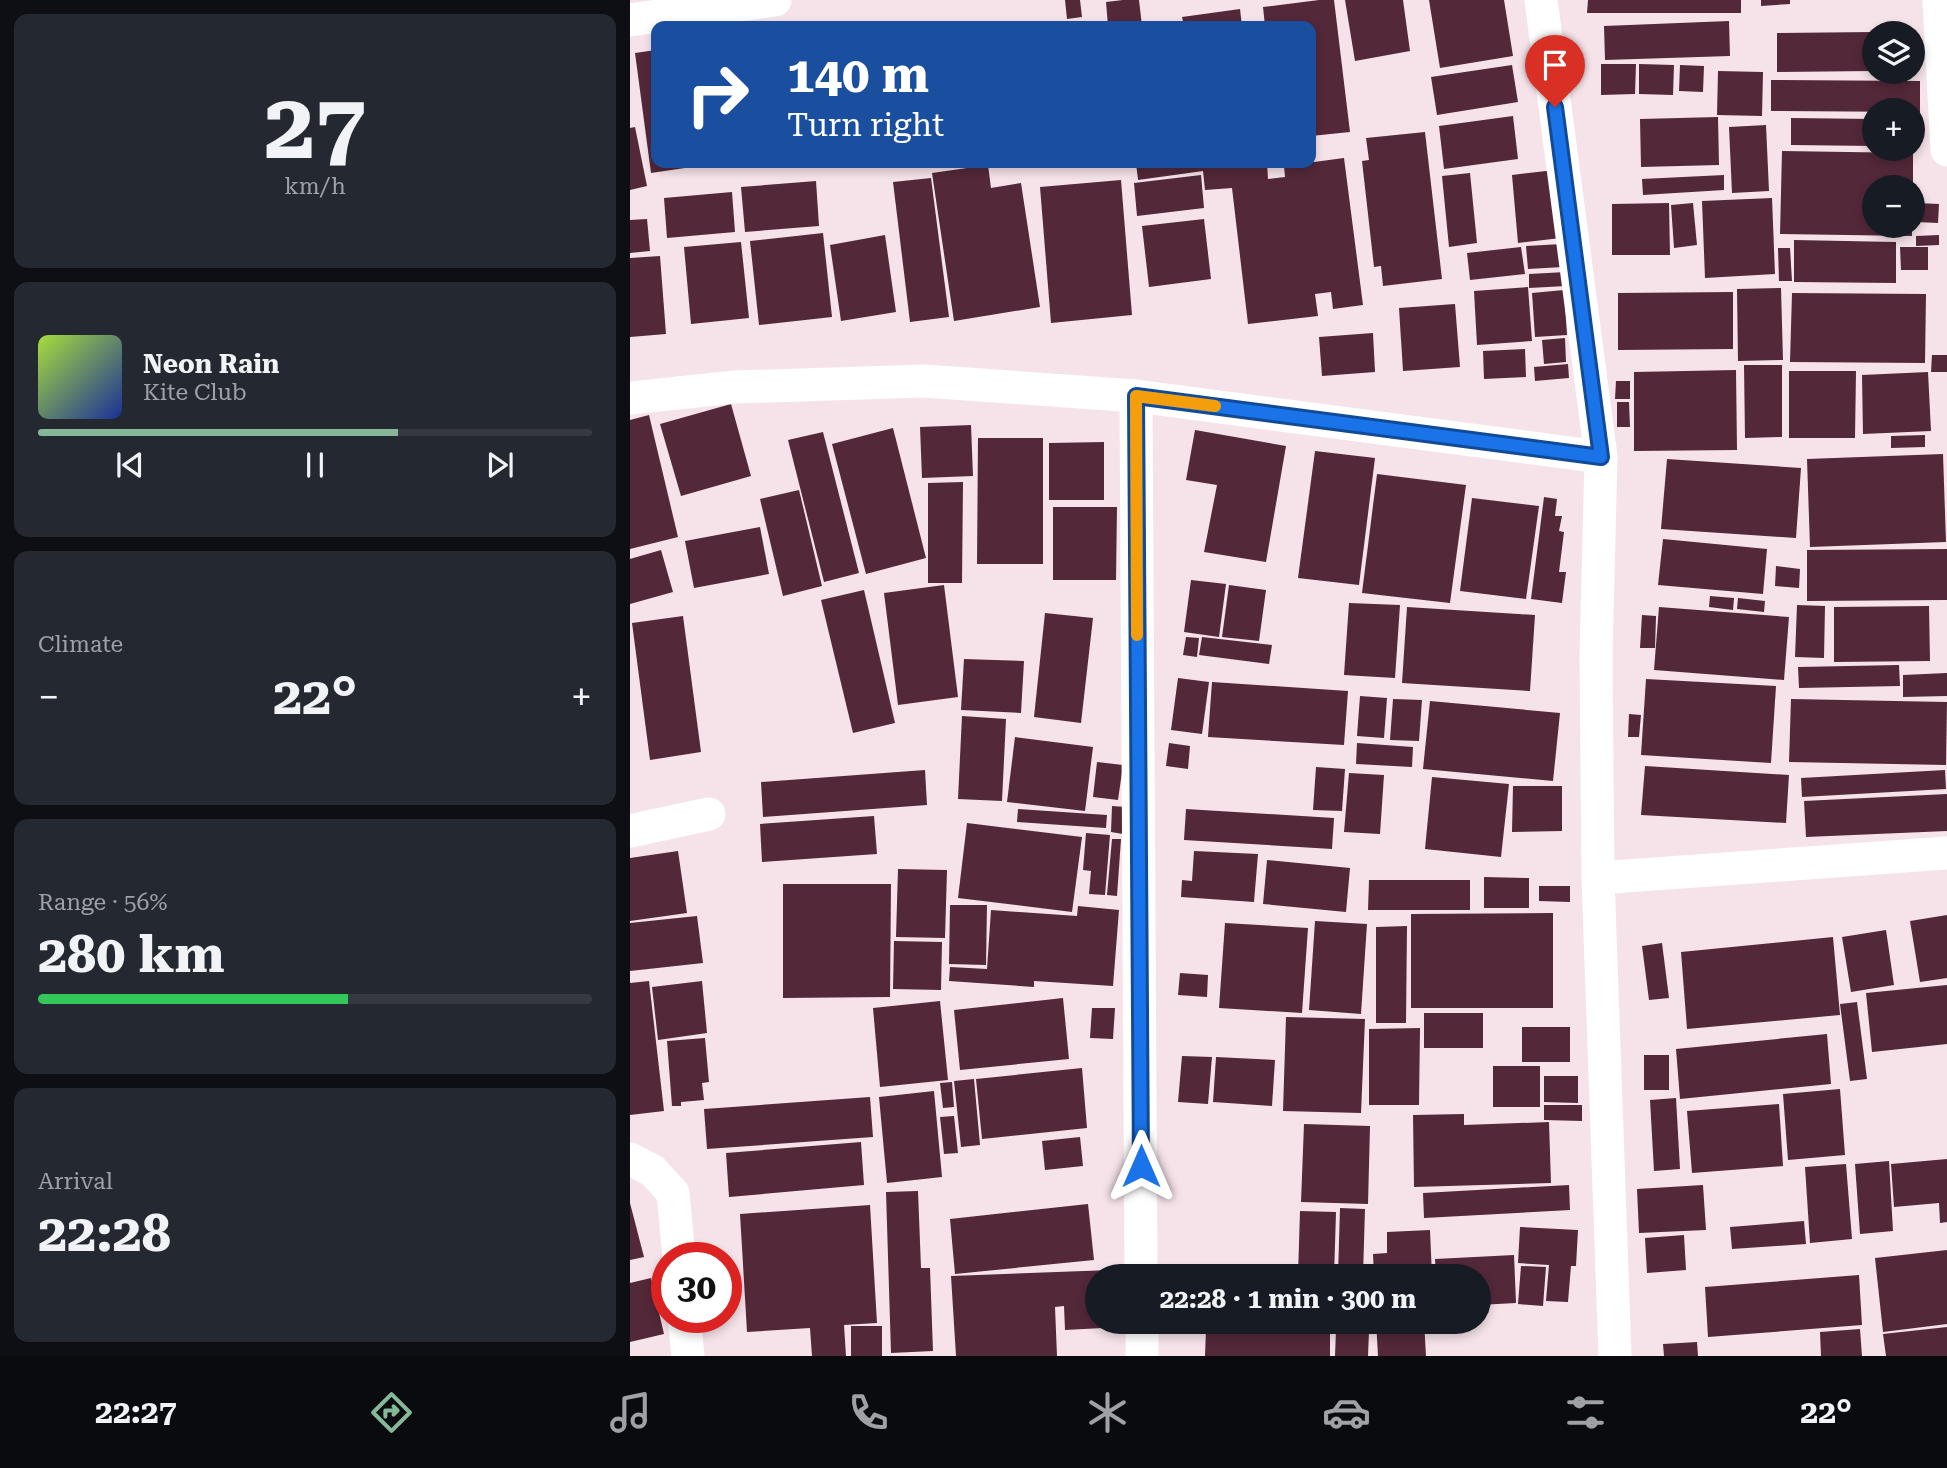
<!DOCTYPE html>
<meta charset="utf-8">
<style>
body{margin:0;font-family:"Roboto Serif",serif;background:#242831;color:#f1f3f6;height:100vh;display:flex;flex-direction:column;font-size:26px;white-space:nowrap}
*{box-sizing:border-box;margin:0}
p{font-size:23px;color:#9ea1a6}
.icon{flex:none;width:38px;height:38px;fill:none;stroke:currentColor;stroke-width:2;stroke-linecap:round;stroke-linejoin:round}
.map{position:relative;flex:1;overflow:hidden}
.side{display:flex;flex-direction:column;gap:14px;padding:14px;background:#0d0f14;width:630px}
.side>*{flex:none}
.guide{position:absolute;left:21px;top:21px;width:665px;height:147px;border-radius:14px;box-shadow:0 4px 10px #0003;background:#1a4fa0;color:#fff;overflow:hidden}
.tools{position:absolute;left:1232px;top:21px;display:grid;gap:14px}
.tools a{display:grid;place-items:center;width:63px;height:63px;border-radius:50%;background:#171b24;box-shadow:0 4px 10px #0003;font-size:35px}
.speed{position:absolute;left:21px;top:1242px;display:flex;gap:14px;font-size:35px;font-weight:700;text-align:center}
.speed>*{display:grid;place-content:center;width:91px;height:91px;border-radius:50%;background:#171b24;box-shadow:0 4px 10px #0003;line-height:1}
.speed .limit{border:10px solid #d22;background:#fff;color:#111}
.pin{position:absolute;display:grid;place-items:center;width:60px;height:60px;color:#fff;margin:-72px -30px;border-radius:50% 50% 50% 0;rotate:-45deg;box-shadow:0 0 7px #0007}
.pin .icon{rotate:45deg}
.me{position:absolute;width:77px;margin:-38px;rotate:0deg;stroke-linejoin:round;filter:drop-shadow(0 0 5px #0008)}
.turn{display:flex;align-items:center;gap:24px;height:147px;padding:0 21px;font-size:32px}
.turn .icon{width:91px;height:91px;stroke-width:2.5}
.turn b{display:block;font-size:49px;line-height:60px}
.big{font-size:52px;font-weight:700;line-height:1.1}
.side .card{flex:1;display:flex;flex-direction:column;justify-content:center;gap:10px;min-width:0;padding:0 24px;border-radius:14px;background:#242831}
.side .dial{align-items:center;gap:0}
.dial b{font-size:91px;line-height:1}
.song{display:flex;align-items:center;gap:21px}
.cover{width:84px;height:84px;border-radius:10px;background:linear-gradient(135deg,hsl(80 70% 55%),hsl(230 70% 35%))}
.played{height:7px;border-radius:4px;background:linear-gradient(90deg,#85b898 65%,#363941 65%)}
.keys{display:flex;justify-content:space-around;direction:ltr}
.heat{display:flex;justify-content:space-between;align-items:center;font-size:38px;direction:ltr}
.charge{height:10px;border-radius:5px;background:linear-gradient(90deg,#34c759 56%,#363941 0)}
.trip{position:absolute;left:455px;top:1264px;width:406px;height:70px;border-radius:35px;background:#171b24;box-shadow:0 4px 10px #0003;font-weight:700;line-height:70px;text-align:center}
.dock{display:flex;height:112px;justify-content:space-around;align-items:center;background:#090b0e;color:#9ea1a6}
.dock .icon{width:49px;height:49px}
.dock .on{color:#85b898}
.dock b{font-size:32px;color:#f1f3f6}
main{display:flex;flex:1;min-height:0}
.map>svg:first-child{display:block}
.building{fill:#532839}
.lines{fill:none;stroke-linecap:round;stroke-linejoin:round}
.minor{stroke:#fff;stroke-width:33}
.route-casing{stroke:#114b97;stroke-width:18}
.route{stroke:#1a73e8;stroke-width:12}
.slow{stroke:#f59e0b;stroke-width:12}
</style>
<main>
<section class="side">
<div class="card dial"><b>27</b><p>km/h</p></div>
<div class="card">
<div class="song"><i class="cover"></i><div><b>Neon Rain</b><p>Kite Club</p></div></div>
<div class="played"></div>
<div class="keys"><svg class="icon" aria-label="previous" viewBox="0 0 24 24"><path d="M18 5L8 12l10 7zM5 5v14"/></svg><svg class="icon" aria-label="pause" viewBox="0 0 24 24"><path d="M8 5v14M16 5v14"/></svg><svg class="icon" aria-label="next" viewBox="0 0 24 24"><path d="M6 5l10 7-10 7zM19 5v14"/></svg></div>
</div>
<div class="card"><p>Climate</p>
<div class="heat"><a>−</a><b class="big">22°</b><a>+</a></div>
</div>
<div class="card"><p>Range · 56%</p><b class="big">280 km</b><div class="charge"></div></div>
<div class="card"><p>Arrival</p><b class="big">22:28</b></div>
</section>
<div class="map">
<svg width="1317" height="1356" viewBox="0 0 1317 1356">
<rect width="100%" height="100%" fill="#f6e3e9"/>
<g class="building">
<path d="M435,0H450L452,17L437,19Z"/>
<path d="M493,0H509L512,26H478L476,2Z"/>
<path d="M689,0H704L720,132L681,136V26H635L633,7Z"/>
<path d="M715,0H773L780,51L725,61Z"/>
<path d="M799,0H874L883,56L810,68Z"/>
<path d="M958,0H1111V13H957Z"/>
<path d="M1131,0H1160V4L1131,6Z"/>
<path d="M610,9L612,26H554L552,17Z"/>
<path d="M1099,21L1100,56L975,60L974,26Z"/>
<path d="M1244,32V71L1147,72V33Z"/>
<path d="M26,50V163L82,164L21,173L5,53Z"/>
<path d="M971,64H1006L1005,94L971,95Z"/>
<path d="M1009,64L1044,65L1043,95L1009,94Z"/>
<path d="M882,65L888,102L807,115L801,77Z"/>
<path d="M1050,65L1074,66L1073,92L1049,91Z"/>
<path d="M1088,71L1133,72L1132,116L1087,115Z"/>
<path d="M1141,80L1290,81V112L1141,111Z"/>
<path d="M883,116L888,159L814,169L809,126Z"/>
<path d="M1088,117L1089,165L1011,167L1010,119Z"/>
<path d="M1161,118L1244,119V146L1161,145Z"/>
<path d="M1136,125L1139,191L1102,193L1099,127Z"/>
<path d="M5,127L17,186L0,190V128Z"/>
<path d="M795,132L812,279L753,286L751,266L744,267L732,161L739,160L736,138Z"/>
<path d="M1152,151L1283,153V187H1244V226H1282V236L1150,234Z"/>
<path d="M714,158L733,305L703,309L701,292L685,294L688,316L618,324L602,188L575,190L573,171L508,180L506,163H637L638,179L655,177L654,166Z"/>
<path d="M358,165L361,188L391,183L410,307L324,321L302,173Z"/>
<path d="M925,170L931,238L888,243L882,175Z"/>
<path d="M840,173L847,243L819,247L812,176Z"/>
<path d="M571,175L574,208L507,216L504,183Z"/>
<path d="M1094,175V190L1013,195L1012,179Z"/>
<path d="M301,178L319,317L280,322L263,182Z"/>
<path d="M491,180L502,315L421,323L410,187Z"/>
<path d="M186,181L189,226L115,232L111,187Z"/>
<path d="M102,192L105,232L37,238L34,198Z"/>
<path d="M1142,198L1145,274L1075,278L1072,201Z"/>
<path d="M1039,203L1040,255H982V204Z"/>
<path d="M1063,203L1067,245L1044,248L1041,205Z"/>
<path d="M1287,203L1309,204L1308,223L1286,222Z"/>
<path d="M17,219L20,251L0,253V220Z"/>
<path d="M574,219L581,279L519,287L512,226Z"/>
<path d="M193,233L202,317L129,325L120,241Z"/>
<path d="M255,235L266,312L211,321L200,245Z"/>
<path d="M1309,235V245L1286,246V236Z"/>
<path d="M1164,240L1266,242V283L1164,282Z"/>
<path d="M111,242L119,318L61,324L54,247Z"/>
<path d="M932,244L933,267L898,269L896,246Z"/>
<path d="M891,247L895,274L840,280L837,253Z"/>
<path d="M1270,247H1298V270H1271Z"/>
<path d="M1148,248H1160L1162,281H1149Z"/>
<path d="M30,256L36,334L0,337V258Z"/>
<path d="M936,272V286L899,288V274Z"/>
<path d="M898,287L902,341L847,345L844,291Z"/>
<path d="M1151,288L1153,360L1108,361L1107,289Z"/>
<path d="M934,290L937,335L905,337L902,293Z"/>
<path d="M1103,292V349L988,350V293Z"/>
<path d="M1162,293L1296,294L1295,363L1160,362Z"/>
<path d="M825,304L830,367L773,371L769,308Z"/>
<path d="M743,333L745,372L692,376L689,337Z"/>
<path d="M935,338L936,362L914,364L912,340Z"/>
<path d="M895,349L896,377L854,379L853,351Z"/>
<path d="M1302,355H1317V372H1301Z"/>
<path d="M938,364L939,378L905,381L904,367Z"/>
<path d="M1114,365H1152V437L1115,438Z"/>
<path d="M1106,370L1107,450L1004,451V372Z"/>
<path d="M1159,371H1226L1225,438H1159Z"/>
<path d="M1298,372L1301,431L1233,434L1232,375Z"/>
<path d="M986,381H1000V399H985Z"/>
<path d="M987,402H999L1000,427H987Z"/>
<path d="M101,404L121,476L51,496L30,424Z"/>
<path d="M19,415L48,537L0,549V420Z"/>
<path d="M341,425L343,476L292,478L290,427Z"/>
<path d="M263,428L296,558L236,574L202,444Z"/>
<path d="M565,430L656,446L636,562L574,552L587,485L556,480Z"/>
<path d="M193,432L229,573L194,582L158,440Z"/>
<path d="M1295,435V447L1261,448V436Z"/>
<path d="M348,438H413V564H347Z"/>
<path d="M474,442V500H419V443Z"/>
<path d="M685,451L745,458L729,585L668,578Z"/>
<path d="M1313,454L1316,542L1180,547L1177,459Z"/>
<path d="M1037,459L1171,468L1166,538L1031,529Z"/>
<path d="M747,474L836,485L820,603L732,593Z"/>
<path d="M333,482L332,583H298V483Z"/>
<path d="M169,490L192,586L153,596L130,499Z"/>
<path d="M914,497L927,499L925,516H932L929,531L934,532L929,572H936L932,603L901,599Z"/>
<path d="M842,498L909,506L896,599L830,591Z"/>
<path d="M423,507H487L486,580H423Z"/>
<path d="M130,527L139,574L64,588L55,541Z"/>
<path d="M1033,539L1137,549L1133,594L1028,585Z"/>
<path d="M1317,549V600L1177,601V550Z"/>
<path d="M31,550L43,592L0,604V559Z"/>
<path d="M1146,566L1170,569L1169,588L1145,586Z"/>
<path d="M561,580L596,584L589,637L554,632Z"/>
<path d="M314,585L328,697L268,705L254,593Z"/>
<path d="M599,585L636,590L629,641L592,637Z"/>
<path d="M234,590L265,723L223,733L191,600Z"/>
<path d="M1080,596L1104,598L1103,610L1079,607Z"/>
<path d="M1108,598L1135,601L1134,612L1107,609Z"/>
<path d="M719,603L770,605L765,678L714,675Z"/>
<path d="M1167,605L1195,606L1194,658L1165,657Z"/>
<path d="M1299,606L1300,661L1204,662V607Z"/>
<path d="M777,607L905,615L900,691L772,683Z"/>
<path d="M1029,607L1159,617L1154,680L1024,670Z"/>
<path d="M415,613L463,618L451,723L404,717Z"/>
<path d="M1012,615L1026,616L1025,648H1010Z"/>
<path d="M53,616L71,752L20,760L2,623Z"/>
<path d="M556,637L569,638L567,657L553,655Z"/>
<path d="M572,637L642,645L639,664L569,655Z"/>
<path d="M334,659L394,661L391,713L331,710Z"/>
<path d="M1269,665L1270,686L1169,688L1168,667Z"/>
<path d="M1317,673V696L1273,697V675Z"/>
<path d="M548,678L579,682L572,734L541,730Z"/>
<path d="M1016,679L1146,686L1141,763L1011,755Z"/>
<path d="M582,682L718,691L714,745L578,737Z"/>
<path d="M730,696L757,698L754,738L727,736Z"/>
<path d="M763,699L792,700L789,741L760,740Z"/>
<path d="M1161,699L1317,702L1316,765L1159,762Z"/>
<path d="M800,701L930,713L923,781L793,769Z"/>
<path d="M999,714L1011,715L1009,737H998Z"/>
<path d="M332,716L376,719L372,801L328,799Z"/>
<path d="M385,737L463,747L455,811L377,802Z"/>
<path d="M539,743L560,746L558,769L536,766Z"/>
<path d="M727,743L783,747L782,767L726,764Z"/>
<path d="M467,762L493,765L488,800L463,797Z"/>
<path d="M1015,766L1159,775L1156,823L1011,815Z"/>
<path d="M686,767L715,769L712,811L683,810Z"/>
<path d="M295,770L297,805L133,817L131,782Z"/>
<path d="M1315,770L1316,789L1172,797L1171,778Z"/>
<path d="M719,773L754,775L750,834L714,832Z"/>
<path d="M802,777L879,784L871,857L795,849Z"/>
<path d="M883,786H932V831L882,832Z"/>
<path d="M1317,794V831L1176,837L1174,801Z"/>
<path d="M482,806L495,807L493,834L481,832Z"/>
<path d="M388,809L477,815L476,828L387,822Z"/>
<path d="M556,809L704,818L702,849L554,840Z"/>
<path d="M244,816L247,854L132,862L130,824Z"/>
<path d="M337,823L452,837L442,912L328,898Z"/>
<path d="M456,833L480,835L475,895L459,894L461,871L453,870Z"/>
<path d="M482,839H491L487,896L477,895Z"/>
<path d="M48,851L57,913L0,921V858Z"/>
<path d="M564,851L628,854L624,902L551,897L552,880L562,881Z"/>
<path d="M637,860L720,868L716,912L633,904Z"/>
<path d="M268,869L317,870L315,938L266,937Z"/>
<path d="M854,877L899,878V908H854Z"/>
<path d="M739,880H840V910H738Z"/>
<path d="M153,884H261L260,997L153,998Z"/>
<path d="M909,886H940V902L909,901Z"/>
<path d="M320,905H357L356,965L319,964Z"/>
<path d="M448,906L489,910L483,986L404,981V987L319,981L320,967L357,969L361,910L447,916Z"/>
<path d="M923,913V1008H781V914Z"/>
<path d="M1317,915V978L1290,982L1280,921Z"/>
<path d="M67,916L73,963L0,971V923Z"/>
<path d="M685,921L737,924L731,1014L679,1010Z"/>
<path d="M595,923L678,928L672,1013L589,1008Z"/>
<path d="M777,926L776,1023H746V927Z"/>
<path d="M1256,930L1264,985L1221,992L1212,937Z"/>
<path d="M1203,937L1210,1015L1057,1029L1051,952Z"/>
<path d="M264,941L312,942L311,990L263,989Z"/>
<path d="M1032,943L1039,998L1019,1000L1012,946Z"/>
<path d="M550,973L578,975L577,997L548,995Z"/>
<path d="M19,981L34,1111L0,1115V983Z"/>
<path d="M72,981L77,1033L28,1040L22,987Z"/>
<path d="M1317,985V1044L1242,1052L1236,993Z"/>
<path d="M433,998L439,1059L330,1070L324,1010Z"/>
<path d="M310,1001L318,1080L250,1087L243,1008Z"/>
<path d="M1227,1002L1237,1079L1220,1081L1210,1004Z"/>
<path d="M462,1008H485L483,1039L460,1038Z"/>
<rect x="794" y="1013" width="59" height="35"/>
<path d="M656,1017L735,1019L731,1113L653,1111Z"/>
<rect x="892" y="1027" width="48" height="35"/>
<path d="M790,1028L789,1105H739V1029Z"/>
<path d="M1197,1034L1201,1084L1050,1099L1046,1049Z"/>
<path d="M75,1038L79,1082L72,1083L74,1100L51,1102V1106H42L37,1041Z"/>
<rect x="1014" y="1055" width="25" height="35"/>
<path d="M552,1056L582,1057L578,1104L548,1102Z"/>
<path d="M586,1057L645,1060L642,1106L583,1102Z"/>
<rect x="863" y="1066" width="47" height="41"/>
<path d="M452,1068L457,1128L352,1139L346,1079Z"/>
<path d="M914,1076H948V1103L914,1102Z"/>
<path d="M344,1079L350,1145L331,1147L324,1081Z"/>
<path d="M322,1082L324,1107L313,1108L310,1083Z"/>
<path d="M1210,1089L1215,1155L1158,1160L1153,1094Z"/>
<path d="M304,1091L312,1177L257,1183L249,1097Z"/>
<path d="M240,1097L243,1137L77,1149L74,1109Z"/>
<path d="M1046,1098L1050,1169L1024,1171L1020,1100Z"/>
<path d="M1149,1104L1153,1166L1062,1173L1057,1111Z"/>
<path d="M914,1105H952V1121L914,1120Z"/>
<path d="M834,1114V1125L919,1122L921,1183L784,1187L783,1115Z"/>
<path d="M324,1116L328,1153L314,1154L310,1117Z"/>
<path d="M674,1124L740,1126L738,1204L671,1202Z"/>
<path d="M450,1137L453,1166L415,1170L412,1141Z"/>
<path d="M231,1142L234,1185L99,1197L96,1153Z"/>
<path d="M1317,1159V1222L1310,1223L1309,1203L1264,1207L1261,1164Z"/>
<path d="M1259,1161L1263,1231L1230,1234L1225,1164Z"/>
<path d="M1216,1164L1222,1239L1180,1243L1175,1167Z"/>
<path d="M939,1185L940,1210L794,1218L793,1193Z"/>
<path d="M1073,1185L1076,1230L1009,1233L1007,1189Z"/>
<path d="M288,1191L291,1268H300L303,1351L261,1353L256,1192Z"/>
<path d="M0,1203L14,1257L0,1260Z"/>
<path d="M458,1204L464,1260L325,1274L320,1219Z"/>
<path d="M240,1205L247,1323L214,1325L216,1356H182L180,1328L117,1332L110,1214Z"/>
<path d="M710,1208L735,1209L733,1276H708Z"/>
<path d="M670,1211L706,1212L704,1276H668Z"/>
<path d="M1174,1221L1176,1244L1102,1249L1100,1227Z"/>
<path d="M890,1227L948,1230L946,1266H941L938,1302L916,1301L919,1265L888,1263Z"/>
<path d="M800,1230L802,1276H744L743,1254L757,1253V1232Z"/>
<path d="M1054,1235L1056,1270L1017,1273L1015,1238Z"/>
<path d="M1317,1250V1324L1253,1332L1245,1258Z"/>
<path d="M884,1255L886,1303L849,1305V1276H806L805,1259Z"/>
<path d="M891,1266L916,1267L913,1306L888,1304Z"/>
<path d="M481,1270V1276H467V1321H472L473,1328L435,1330L434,1306L425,1307L427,1356H326L321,1276Z"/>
<path d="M1229,1275L1232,1325L1078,1337L1075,1287Z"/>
<path d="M21,1278L34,1334L0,1342V1283Z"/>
<path d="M746,1321H794L796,1356H748Z"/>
<rect x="221" y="1326" width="31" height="30"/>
<path d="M1317,1327V1356H1256L1253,1334Z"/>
<path d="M576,1329L700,1333V1356H575Z"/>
<path d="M1230,1329L1232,1356H1191L1190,1332Z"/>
<path d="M706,1330L739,1331L738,1356H705Z"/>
<path d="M1067,1342L1068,1356H1034L1033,1344Z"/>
</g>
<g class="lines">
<g class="minor">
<path d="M911,0L971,457L966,655L968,878L985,1356"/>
<path d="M1309,0L1317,150"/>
<path d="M0,20L145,0"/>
<path d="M506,396L511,1276"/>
<path d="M0,398L105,387L294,381L506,396L971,457"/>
<path d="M0,831L79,814"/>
<path d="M968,878L1317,853"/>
<path d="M0,1159L23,1171L43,1193L49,1258"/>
<path d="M54,1318L58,1356"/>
<path d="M512,1321V1356"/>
</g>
</g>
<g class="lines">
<g class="route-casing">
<path id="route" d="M511,1166L506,396L971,457L925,107"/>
</g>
<use href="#route" class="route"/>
<path class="slow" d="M507,635L506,396L585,406"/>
</g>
</svg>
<div class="tools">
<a><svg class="icon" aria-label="layers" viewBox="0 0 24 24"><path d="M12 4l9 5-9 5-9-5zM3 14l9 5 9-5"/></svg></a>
<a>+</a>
<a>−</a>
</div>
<div class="speed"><div class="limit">30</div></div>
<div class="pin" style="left:925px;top:107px;background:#d93025"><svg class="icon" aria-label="arrive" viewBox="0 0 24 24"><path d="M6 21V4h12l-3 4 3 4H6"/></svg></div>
<svg class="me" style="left:511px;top:1166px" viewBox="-20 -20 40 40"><path d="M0-17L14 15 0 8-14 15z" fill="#1a73e8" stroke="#fff" stroke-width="4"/></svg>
<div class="trip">22:28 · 1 min · 300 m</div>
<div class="guide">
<div class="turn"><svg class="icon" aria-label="right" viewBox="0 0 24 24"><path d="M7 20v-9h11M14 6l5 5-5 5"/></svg><div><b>140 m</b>Turn right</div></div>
</div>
</div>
</main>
<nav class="dock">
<b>22:27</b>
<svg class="icon on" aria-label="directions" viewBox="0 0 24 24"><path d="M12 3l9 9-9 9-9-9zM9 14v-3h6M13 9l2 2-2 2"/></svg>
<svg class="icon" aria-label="music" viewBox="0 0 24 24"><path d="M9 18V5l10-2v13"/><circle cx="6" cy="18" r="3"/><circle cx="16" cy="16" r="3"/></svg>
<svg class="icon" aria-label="phone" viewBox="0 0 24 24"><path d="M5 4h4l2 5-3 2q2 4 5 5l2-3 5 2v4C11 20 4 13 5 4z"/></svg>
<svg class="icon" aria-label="climate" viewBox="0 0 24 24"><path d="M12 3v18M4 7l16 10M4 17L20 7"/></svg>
<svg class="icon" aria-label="car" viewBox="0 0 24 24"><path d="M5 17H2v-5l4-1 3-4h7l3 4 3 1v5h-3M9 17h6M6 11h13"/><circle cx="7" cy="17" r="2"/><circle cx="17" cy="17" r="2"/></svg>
<svg class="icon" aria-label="filters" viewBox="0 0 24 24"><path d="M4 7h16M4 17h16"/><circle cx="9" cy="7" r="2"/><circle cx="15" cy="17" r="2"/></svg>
<b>22°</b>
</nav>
